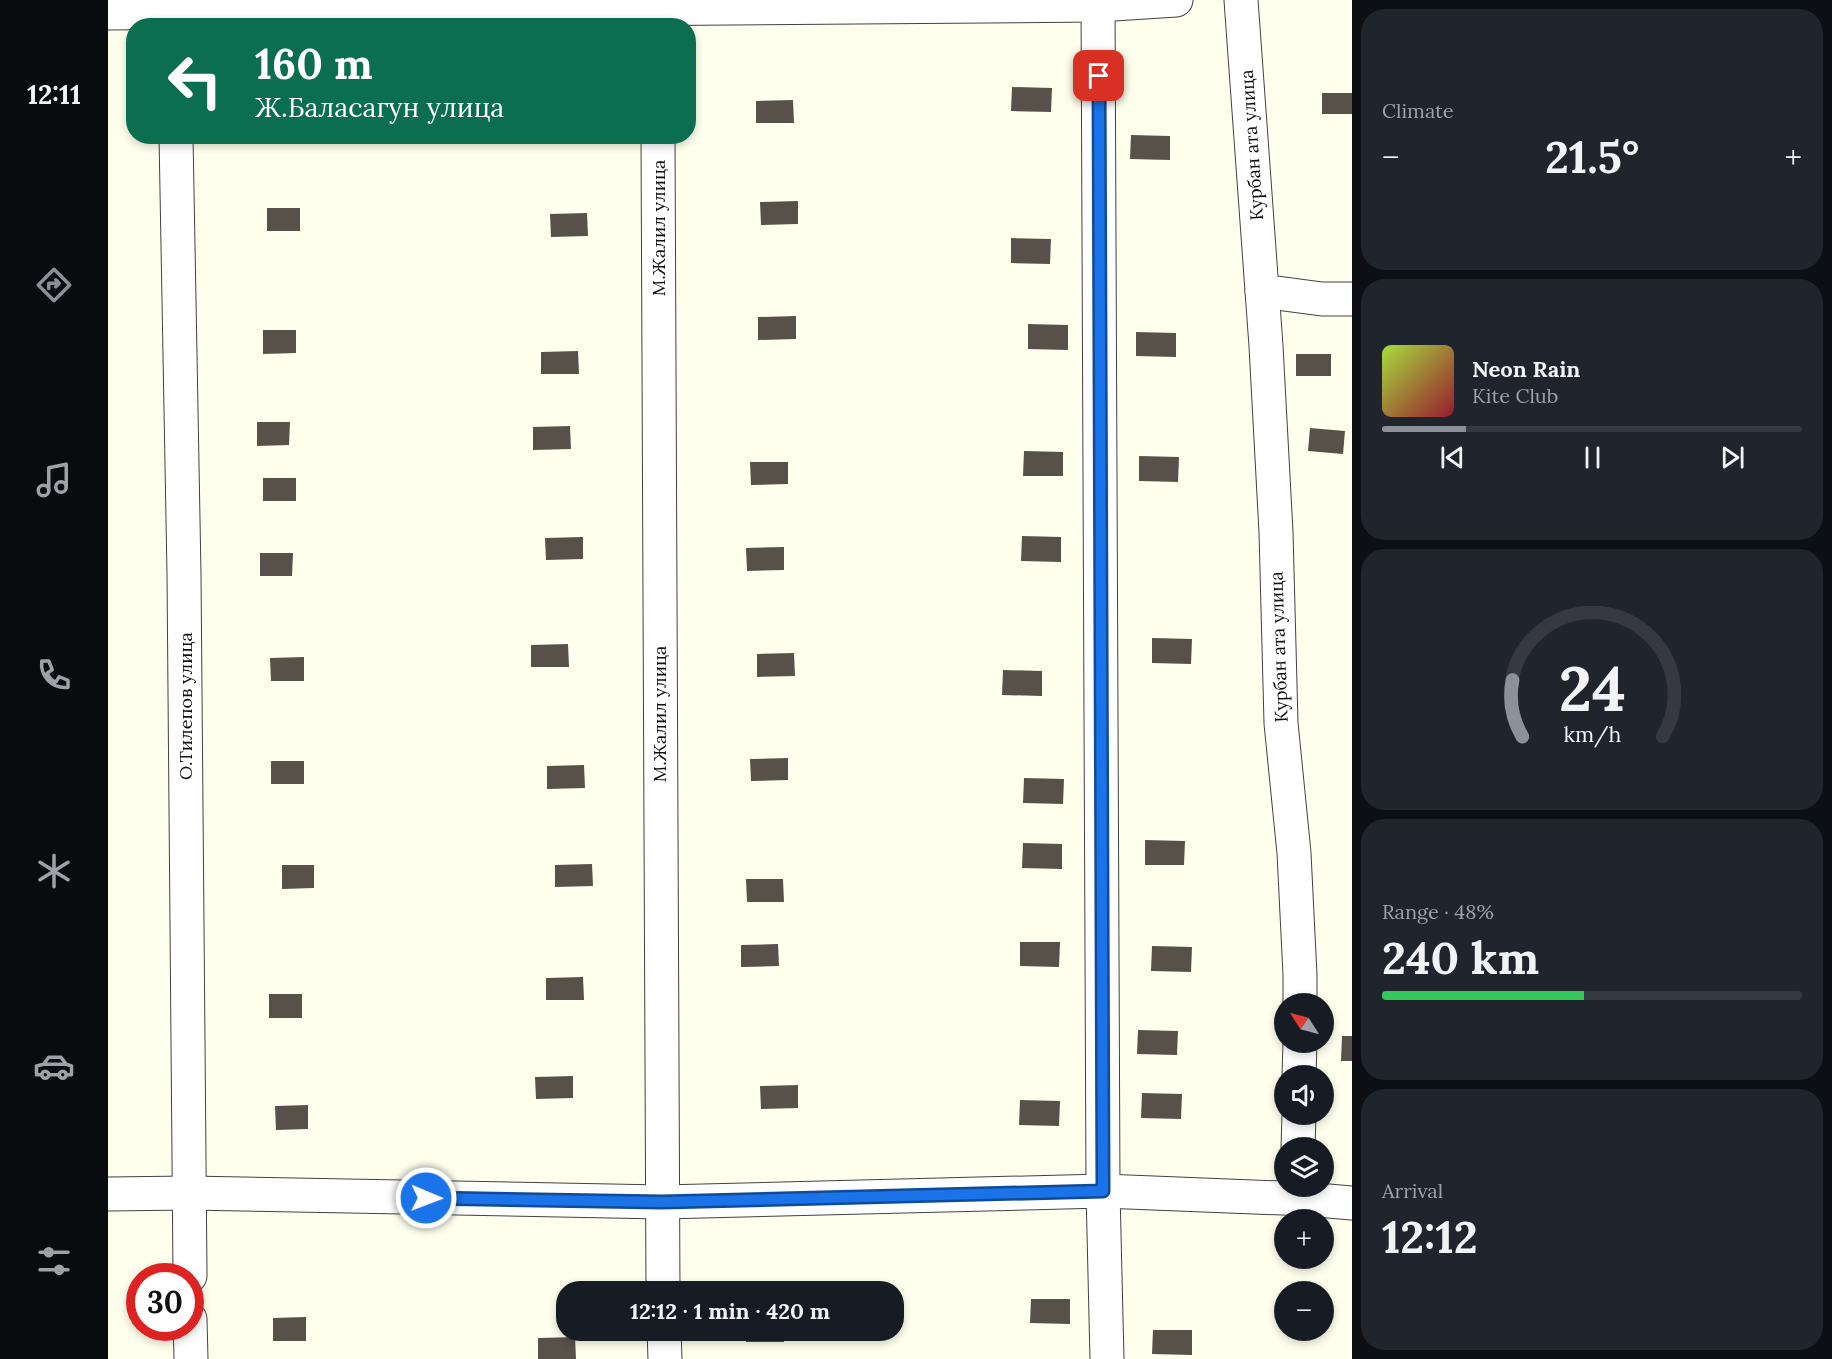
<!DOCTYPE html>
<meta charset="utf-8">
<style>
body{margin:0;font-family:Lora,serif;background:#20242c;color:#f1f3f6;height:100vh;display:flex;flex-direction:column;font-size:22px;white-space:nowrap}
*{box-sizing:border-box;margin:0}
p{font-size:20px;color:#9ea1a6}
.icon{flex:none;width:33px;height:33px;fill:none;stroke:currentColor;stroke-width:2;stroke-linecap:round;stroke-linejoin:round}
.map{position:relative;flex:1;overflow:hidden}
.details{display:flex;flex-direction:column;gap:9px;padding:9px;background:#0d0f14;width:480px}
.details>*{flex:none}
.top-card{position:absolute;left:18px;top:18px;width:570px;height:126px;border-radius:24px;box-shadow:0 3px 9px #0003;background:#0b6e4f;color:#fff;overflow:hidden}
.needle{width:39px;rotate:306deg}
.controls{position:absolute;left:1166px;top:993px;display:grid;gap:12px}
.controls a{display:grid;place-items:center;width:60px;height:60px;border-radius:50%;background:#171b24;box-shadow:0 3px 9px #0003;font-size:30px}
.speed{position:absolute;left:18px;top:1263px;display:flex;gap:12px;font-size:30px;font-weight:700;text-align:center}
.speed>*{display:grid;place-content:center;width:78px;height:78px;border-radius:50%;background:#171b24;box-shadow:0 3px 9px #0003;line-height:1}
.speed .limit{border:9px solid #d22;background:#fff;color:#111}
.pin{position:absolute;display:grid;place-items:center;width:51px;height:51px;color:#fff;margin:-26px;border-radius:12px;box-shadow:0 3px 9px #0006}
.me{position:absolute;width:66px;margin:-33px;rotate:91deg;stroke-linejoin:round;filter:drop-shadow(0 0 4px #0008)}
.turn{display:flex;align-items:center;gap:21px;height:126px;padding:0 30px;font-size:27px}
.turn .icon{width:78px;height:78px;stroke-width:2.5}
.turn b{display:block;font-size:42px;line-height:51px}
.big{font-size:45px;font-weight:700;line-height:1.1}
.details .tile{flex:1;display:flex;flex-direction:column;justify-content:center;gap:9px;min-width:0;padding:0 21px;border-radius:24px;background:#20242c}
.details .dial{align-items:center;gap:0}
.dial svg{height:156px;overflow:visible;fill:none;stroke:#363941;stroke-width:7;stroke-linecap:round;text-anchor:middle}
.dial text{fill:#f1f3f6;stroke:none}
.song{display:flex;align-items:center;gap:18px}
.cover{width:72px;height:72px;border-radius:9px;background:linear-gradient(135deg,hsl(80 70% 55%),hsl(350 70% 35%))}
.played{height:6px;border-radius:3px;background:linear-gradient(90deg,#8c9099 20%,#363941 20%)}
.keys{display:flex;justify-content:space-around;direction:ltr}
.heat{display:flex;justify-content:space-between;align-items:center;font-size:33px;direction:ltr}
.charge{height:9px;border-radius:4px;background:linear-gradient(90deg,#34c759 48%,#363941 0)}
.trip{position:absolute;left:448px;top:1281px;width:348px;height:60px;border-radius:24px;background:#171b24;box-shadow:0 3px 9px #0003;font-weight:700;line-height:60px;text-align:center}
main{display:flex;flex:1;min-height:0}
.tabs{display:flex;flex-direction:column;width:108px;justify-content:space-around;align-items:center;background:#090b0e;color:#9ea1a6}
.tabs .icon{width:42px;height:42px}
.tabs .current{color:#8c9099}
.tabs b{font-size:27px;color:#f1f3f6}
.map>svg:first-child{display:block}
.building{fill:#575149}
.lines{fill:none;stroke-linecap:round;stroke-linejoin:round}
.street-casing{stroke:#414141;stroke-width:35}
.street{stroke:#fff;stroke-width:33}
.route-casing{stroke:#114b97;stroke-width:15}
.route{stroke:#1a73e8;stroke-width:10}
.labels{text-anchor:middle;stroke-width:6;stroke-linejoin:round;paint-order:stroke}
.street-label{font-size:18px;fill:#0e0e0e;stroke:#fff}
</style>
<main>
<nav class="tabs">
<b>12:11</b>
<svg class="icon current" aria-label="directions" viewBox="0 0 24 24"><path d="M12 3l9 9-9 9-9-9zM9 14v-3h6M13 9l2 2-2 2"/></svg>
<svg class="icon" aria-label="music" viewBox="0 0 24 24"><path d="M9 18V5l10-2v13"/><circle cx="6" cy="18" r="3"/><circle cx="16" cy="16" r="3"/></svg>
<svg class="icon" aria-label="phone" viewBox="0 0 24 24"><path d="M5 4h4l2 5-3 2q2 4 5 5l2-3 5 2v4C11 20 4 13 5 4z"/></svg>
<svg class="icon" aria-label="climate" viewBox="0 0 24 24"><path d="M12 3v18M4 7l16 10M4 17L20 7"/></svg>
<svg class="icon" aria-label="car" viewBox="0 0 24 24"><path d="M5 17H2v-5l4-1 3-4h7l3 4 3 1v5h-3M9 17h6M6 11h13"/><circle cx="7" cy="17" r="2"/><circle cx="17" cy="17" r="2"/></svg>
<svg class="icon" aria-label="filters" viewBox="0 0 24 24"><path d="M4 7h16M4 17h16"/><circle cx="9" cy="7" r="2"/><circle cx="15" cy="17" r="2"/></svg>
</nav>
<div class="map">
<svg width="1244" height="1359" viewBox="0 0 1244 1359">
<rect width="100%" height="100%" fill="#ffe"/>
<g class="building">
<path d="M904,87L944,88L943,112L903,111Z"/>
<rect x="1214" y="93" width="30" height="21"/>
<path d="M685,100L686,123H648V101Z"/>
<path d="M1023,135L1062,136V160L1022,159Z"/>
<path d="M690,201V224L653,225L652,202Z"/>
<rect x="159" y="208" width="33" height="23"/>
<path d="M479,213L480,236L443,237L442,214Z"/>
<path d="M903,238L943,239L942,264L903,263Z"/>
<path d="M688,316V339L650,340V317Z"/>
<path d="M920,324L960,325V350L920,349Z"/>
<path d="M155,330H188V353L155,354Z"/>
<path d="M1028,332L1068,333V357L1028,356Z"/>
<path d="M470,351L471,374H433V352Z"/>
<rect x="1188" y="354" width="35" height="22"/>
<path d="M149,422H182L181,445L149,446Z"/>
<path d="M462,426L463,449L425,450V427Z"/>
<path d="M1202,428L1237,431L1235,454L1200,451Z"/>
<path d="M916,451L955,452V476H915Z"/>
<path d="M1031,456L1071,457L1070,482L1031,481Z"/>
<path d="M642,462H680V484L643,485Z"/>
<rect x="155" y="478" width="33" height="23"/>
<path d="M914,536L953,537V562L913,561Z"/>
<path d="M475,537V559L438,560L437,538Z"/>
<path d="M676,547V570L639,571L638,548Z"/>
<path d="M152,553H185L184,576H152Z"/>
<path d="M1044,638L1084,639L1083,664L1044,663Z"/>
<path d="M460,644L461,667H423V645Z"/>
<path d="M686,653L687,676L649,677V654Z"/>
<path d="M196,657V681H163L162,658Z"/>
<path d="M895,670L934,671V696L894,695Z"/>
<path d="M680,758V780L643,781L642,759Z"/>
<rect x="163" y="761" width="33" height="23"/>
<path d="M476,765L477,788L439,789V766Z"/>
<path d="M916,778L956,779L955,804L915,803Z"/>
<path d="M1037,840L1077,841L1076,865H1037Z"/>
<path d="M915,843L954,844V869L914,868Z"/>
<path d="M484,864L485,886L447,887V865Z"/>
<path d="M174,865H206V888L174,889Z"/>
<path d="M638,879H675L676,902H639Z"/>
<path d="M912,942H952L951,967L912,966Z"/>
<path d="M670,944L671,966L633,967V945Z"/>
<path d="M1044,946L1084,947L1083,972L1043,971Z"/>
<path d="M475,977L476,1000H438V978Z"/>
<rect x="161" y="994" width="33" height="24"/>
<path d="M1030,1030L1070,1031L1069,1055L1029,1054Z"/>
<path d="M1234,1036H1244V1061H1233Z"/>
<path d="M465,1076V1098L428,1099L427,1077Z"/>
<path d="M690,1085V1108L653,1109L652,1086Z"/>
<path d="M1034,1093L1074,1094L1073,1119L1033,1118Z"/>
<path d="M912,1100L952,1101L951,1126L911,1125Z"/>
<path d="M200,1105V1129L168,1130L167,1106Z"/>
<path d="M923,1299H962V1324L922,1323Z"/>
<path d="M198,1317V1341H165V1318Z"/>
<rect x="638" y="1330" width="38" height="12"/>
<path d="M1045,1330H1084V1355L1044,1354Z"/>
<path d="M467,1337L468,1359H430V1338Z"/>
</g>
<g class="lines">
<g class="street-casing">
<g id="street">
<path d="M990,0L995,1191L999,1359"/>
<path d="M1133,0L1158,346L1168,532L1173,723L1186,853L1192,975V1004"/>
<path d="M0,13L990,5L1068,0"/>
<path d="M68,136L76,574L82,1276"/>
<path d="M550,136L555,1292"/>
<path d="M1154,291L1214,299H1244"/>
<path d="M1191,1076L1192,1042"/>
<path d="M1190,1148L1191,1114"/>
<path d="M1196,1186L1198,1199L1244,1203"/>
<path d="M0,1194L81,1193L554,1202L995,1191L1198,1199"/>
<path d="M82,1319L83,1359"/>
<path d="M556,1330L557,1359"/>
</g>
</g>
<use href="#street" class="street"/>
</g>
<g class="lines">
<g class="route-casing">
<path id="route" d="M318,1198L554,1202L995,1191L991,76"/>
</g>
<use href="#route" class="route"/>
</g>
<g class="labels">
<g class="street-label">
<text transform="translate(1144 145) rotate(-94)" y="6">Курбан ата улица</text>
<text transform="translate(551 228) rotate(-90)" y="6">М.Жалил улица</text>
<text transform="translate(1171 647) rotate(-92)" y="6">Курбан ата улица</text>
<text transform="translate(78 706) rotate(-90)" y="6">О.Тилепов улица</text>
<text transform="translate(552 714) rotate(-90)" y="6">М.Жалил улица</text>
</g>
</g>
</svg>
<div class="controls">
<a><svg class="needle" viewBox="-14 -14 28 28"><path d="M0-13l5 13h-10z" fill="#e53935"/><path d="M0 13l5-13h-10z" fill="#9ea1a6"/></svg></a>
<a><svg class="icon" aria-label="sound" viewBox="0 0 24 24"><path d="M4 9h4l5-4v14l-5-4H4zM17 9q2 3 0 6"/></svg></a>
<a><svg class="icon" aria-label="layers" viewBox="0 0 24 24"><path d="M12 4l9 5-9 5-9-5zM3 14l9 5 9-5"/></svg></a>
<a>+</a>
<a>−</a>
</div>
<div class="speed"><div class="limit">30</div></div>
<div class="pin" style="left:991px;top:76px;background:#d93025"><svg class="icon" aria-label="arrive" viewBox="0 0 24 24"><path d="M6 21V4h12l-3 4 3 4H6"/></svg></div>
<svg class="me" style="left:318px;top:1198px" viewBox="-20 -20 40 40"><circle r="17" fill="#1a73e8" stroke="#fff" stroke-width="3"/><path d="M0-11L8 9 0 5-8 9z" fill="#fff"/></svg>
<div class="trip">12:12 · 1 min · 420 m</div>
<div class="top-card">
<div class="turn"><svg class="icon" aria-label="left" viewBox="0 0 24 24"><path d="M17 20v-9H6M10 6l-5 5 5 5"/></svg><div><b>160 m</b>Ж.Баласагун улица</div></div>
</div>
</div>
<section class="details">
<div class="tile"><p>Climate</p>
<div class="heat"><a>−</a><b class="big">21.5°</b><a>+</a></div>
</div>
<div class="tile">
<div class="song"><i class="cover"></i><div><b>Neon Rain</b><p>Kite Club</p></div></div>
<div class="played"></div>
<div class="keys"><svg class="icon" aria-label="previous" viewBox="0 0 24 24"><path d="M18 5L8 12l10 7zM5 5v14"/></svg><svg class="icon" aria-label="pause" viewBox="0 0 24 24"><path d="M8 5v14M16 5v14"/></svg><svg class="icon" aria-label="next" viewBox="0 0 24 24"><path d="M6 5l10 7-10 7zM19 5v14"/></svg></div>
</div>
<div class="tile dial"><svg viewBox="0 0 100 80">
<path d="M14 69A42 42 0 1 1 86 69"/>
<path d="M14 69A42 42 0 0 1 9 40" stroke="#8c9099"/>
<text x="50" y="56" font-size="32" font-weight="700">24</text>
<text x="50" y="72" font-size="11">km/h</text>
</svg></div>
<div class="tile"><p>Range · 48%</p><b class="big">240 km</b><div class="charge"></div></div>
<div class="tile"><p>Arrival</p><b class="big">12:12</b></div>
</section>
</main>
